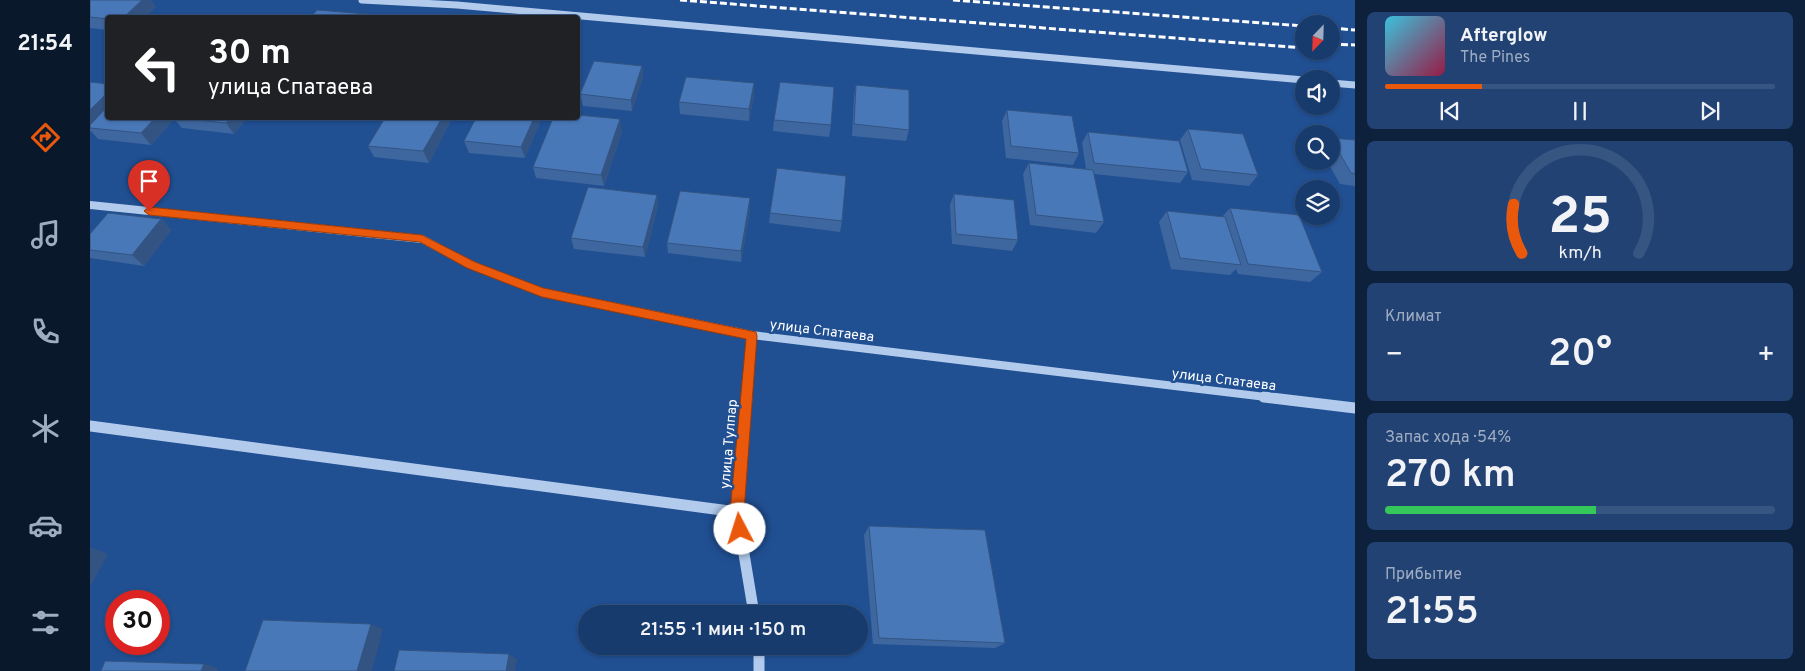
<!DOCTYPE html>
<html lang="ru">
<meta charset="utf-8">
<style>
body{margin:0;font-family:Overpass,sans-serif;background:#214273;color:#f1f3f6;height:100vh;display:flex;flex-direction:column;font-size:19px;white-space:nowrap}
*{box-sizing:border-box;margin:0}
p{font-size:16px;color:#9fadc2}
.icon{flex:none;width:28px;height:28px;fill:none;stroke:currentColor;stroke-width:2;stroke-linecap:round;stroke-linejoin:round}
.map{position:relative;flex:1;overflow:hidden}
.drawer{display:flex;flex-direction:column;gap:12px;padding:12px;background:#0d203c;width:450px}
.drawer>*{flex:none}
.hud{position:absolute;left:15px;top:15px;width:475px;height:105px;border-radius:5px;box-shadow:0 1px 4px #0004,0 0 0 1px #365581;background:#202124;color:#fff;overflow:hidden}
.needle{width:32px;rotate:203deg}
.buttons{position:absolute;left:1205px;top:15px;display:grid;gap:10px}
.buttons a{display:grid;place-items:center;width:45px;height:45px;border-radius:50%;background:#183b6e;box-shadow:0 1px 4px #0004,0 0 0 1px #365581;font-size:25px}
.speed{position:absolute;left:15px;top:590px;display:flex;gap:10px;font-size:25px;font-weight:700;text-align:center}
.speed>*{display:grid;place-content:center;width:65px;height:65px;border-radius:50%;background:#183b6e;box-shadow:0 1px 4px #0004,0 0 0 1px #365581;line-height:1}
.speed .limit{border:8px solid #d22;background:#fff;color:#111}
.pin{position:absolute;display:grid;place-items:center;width:42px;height:42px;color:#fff;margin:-51px -21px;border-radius:50% 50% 50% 0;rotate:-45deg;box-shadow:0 0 5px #0007}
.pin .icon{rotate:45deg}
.me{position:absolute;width:55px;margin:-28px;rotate:355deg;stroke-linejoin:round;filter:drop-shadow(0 0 4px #0008)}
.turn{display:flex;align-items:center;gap:18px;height:105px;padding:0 20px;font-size:22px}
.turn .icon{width:65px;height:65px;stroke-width:2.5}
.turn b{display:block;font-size:35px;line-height:42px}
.big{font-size:38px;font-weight:600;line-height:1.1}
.drawer .card{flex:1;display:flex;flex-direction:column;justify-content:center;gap:8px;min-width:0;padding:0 18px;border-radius:8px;background:#214273}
.drawer .dial{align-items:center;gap:0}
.dial svg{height:130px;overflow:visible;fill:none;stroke:#365581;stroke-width:7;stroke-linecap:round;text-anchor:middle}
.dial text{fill:#f1f3f6;stroke:none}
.song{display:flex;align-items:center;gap:15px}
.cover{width:60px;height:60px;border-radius:8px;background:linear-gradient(135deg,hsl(190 70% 55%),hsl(340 70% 35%))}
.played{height:5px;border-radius:2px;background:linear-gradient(90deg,#ea580c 25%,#365581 25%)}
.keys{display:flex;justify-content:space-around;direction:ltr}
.heat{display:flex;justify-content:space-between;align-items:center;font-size:28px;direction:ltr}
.charge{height:8px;border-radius:4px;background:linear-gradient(90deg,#34c759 54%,#365581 0)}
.trip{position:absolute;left:488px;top:605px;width:290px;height:50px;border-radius:25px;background:#183b6e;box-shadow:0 1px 4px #0004,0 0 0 1px #365581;font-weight:600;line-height:50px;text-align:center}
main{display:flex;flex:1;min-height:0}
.dock{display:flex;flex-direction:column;width:90px;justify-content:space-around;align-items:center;background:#0a182c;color:#9fadc2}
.dock .icon{width:35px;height:35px}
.dock .selected{color:#ea580c}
.dock b{font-size:22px;color:#f1f3f6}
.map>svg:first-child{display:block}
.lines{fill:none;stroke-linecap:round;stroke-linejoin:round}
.minor-far2{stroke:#b2cbed;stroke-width:7}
.minor-far1{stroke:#b2cbed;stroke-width:8}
.minor{stroke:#b2cbed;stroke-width:11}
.rail{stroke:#fff;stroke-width:3;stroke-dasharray:7 3;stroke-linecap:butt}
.wall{fill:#3f679f}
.shaded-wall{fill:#335482}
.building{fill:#4978b9;stroke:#335482}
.route{fill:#ea580c;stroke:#983908}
.labels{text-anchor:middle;stroke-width:5;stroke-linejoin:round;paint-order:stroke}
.street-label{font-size:14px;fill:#fff;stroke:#204f92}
</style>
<main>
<nav class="dock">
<b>21:54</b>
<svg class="icon selected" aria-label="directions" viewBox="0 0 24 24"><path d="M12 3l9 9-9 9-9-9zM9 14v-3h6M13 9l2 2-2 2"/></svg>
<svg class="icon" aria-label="music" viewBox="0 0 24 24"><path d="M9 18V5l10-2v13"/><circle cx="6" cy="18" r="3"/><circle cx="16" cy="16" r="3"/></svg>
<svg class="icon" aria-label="phone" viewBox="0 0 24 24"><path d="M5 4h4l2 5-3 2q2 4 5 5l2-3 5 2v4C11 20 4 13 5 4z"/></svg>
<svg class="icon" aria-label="climate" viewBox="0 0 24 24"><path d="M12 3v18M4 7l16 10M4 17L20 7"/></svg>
<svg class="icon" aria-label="car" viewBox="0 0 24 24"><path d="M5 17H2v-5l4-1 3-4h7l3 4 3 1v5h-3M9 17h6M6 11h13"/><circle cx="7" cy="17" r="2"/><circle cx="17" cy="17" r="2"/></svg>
<svg class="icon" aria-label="filters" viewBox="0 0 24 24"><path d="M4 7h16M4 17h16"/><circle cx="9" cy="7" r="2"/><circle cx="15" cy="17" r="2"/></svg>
</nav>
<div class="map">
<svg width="1265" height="671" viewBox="0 0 1265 671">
<rect width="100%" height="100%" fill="#204f92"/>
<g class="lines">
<g class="minor-far2">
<path d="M272,0L367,5L1214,80"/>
<path d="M1241,83L1265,85"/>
</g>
<g class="minor-far1">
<path d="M0,205L332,239L381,265L452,292L662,335L1184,398"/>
<path d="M657,398L662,335"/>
</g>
<g class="minor">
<path d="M657,397L647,512L664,614"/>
<path d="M1174,397L1265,408"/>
<path d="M0,426L647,512"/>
<path d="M669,646V671"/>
</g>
<g class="rail">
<path d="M590,0L1214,48"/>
<path d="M863,0L1214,26"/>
<path d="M1241,28L1265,30"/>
<path d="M1241,44L1265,45"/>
</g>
</g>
<g class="wall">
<path d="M0,0H61L65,7L54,18H18V30L0,28Z"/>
<path d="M552,66L553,77L542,111L493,106L490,94Z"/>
<path d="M0,82L18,118H157L144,134L92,128L84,119L61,145L8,139L1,131L0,132Z"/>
<path d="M664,83V95L659,121L590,114L589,102Z"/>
<path d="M766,85L819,130L816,141L762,136L764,96Z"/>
<path d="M917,110L989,153L983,165L916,158L912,121Z"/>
<path d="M295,118H358L360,122L339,163L284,157L278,146Z"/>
<path d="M386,118H450L451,120L435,158L379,153L374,141Z"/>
<path d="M684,120L741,125L739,137L683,131Z"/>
<path d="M1098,129L1168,175L1159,186L1102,180L1090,140Z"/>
<path d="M532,131L514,186L446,178L443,167Z"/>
<path d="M998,132L1098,172L1090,183L1004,174L1014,222L1006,233L940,225L933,174L939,163L996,169L992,143Z"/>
<path d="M1241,138L1265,140V186L1250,184L1237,161H1241Z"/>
<path d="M864,194L928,240L922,251L862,244L860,205Z"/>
<path d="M567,195L568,206L555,257L484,249L481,238Z"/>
<path d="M1140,208L1232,272L1220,282L1148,274L1146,269L1140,275L1081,269L1069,222L1077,211L1132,217Z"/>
<path d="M660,209L651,262L578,253L577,243Z"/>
<path d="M680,213L752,221L750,232L679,223Z"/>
<path d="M71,219L81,230L54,266L0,258V234Z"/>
<path d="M779,526L915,643L905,648L783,644L774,535Z"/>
</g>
<g class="shaded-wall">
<path d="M52,0H61L65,7L54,18H33Z"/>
<path d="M552,66L553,77L542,111L541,100Z"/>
<path d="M664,83V95L659,121V109Z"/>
<path d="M18,92V114L0,128V110Z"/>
<path d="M65,118H83L84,119L61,145L51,133Z"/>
<path d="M140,118H157L144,134L136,123Z"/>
<path d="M352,118H358L360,122L339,163L333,151Z"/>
<path d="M444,118H450L451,120L435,158L431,147Z"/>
<path d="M530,119L532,131L514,186L511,175Z"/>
<path d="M567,195L568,206L555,257L553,247Z"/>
<path d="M660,198V209L651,262V251Z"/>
<path d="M71,219L81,230L54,266L42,255Z"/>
<path d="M0,547L18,554L0,587Z"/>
<path d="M281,624L293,629L282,671H267Z"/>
<path d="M419,654L427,659L425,671H416Z"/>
<path d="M114,664L128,668L127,671H111Z"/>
</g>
<g class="building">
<path d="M0,0H52L33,18H18V19L0,17Z"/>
<path d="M227,10L289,15L288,18H220Z"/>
<path d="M111,15L136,18H109Z"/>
<path d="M504,61L552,66L541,100L490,94Z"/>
<path d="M596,77L664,83L659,109L589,102Z"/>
<path d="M0,82L18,84V92L0,110Z"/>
<path d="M690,82L744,87L741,125L684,120Z"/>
<path d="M766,85L819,90V130L764,124Z"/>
<path d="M18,106V118H65L51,133L0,128V125Z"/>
<path d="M917,110L982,116L989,153L921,146Z"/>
<path d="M488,115L530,119L511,175L443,167L463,118H488Z"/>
<path d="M87,118H140L136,123Z"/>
<path d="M295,118H352L333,151L278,146Z"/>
<path d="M386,118H444L431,147L374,141Z"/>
<path d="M1098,129L1153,134L1168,175L1111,169Z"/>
<path d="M998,132L1089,141L1098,172L1004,163Z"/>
<path d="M1241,138L1265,140V174L1261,173Z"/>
<path d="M939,163L1003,170L1014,222L946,215Z"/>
<path d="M687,168L756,176L752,221L680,213Z"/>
<path d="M498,187L567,195L553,247L481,238Z"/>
<path d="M590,191L660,198L651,251L577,243Z"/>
<path d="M864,194L924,200L928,240L866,234Z"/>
<path d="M1140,208L1209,215L1232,272L1158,264Z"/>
<path d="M1077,211L1135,217L1151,265L1090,258Z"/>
<path d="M18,213L71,219L42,255L0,250V234Z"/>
<path d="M779,526L895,530L915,643L789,638Z"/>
<path d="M173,620L281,624L267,671H155Z"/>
<path d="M309,650L419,654L416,671H304Z"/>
<path d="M15,661L114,664L111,671H11Z"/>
</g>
<path class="route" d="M59,207L332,235L385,262L453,288L666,332L667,336L654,512L657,529L655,534L650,536L645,534L640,512L656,339L452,297L377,268L330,242L59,215L54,211Z"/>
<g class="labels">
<g class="street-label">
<text transform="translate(732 330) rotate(7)" y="5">улица Спатаева</text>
<text transform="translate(1134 379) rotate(7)" y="5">улица Спатаева</text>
<text transform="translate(638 444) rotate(-85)" y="5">улица Тулпар</text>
</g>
</g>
</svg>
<div class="buttons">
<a><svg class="needle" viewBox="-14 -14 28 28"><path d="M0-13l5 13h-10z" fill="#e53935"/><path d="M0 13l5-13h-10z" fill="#9fadc2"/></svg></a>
<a><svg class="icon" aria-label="sound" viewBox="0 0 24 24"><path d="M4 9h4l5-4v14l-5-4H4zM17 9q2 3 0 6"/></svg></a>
<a><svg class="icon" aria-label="search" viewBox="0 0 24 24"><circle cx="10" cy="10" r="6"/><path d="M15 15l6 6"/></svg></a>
<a><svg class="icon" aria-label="layers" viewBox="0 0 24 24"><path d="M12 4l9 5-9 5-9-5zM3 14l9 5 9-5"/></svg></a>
</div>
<div class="speed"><div class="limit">30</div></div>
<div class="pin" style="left:59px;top:211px;background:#d93025"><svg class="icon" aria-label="arrive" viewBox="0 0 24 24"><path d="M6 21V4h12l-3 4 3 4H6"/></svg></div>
<svg class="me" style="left:650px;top:529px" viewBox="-20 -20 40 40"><circle r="19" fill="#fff"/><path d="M0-13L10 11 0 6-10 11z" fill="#ea580c"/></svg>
<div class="trip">21:55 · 1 мин · 150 m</div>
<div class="hud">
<div class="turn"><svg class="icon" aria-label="left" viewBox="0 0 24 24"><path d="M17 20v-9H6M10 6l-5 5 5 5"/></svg><div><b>30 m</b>улица Спатаева</div></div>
</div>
</div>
<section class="drawer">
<div class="card">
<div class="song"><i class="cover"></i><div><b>Afterglow</b><p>The Pines</p></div></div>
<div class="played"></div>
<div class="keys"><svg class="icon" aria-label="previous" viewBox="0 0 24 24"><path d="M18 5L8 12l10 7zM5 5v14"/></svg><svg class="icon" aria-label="pause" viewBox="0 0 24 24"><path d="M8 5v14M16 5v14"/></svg><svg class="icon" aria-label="next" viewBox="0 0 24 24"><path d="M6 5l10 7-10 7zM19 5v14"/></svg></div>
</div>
<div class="card dial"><svg viewBox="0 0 100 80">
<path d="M14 69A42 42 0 1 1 86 69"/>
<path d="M14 69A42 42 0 0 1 9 39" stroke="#ea580c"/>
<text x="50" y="56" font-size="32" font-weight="700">25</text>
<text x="50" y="72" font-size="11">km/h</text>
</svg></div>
<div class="card"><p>Климат</p>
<div class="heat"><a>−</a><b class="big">20°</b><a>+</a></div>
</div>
<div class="card"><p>Запас хода · 54%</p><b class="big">270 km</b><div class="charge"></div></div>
<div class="card"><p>Прибытие</p><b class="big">21:55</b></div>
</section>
</main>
